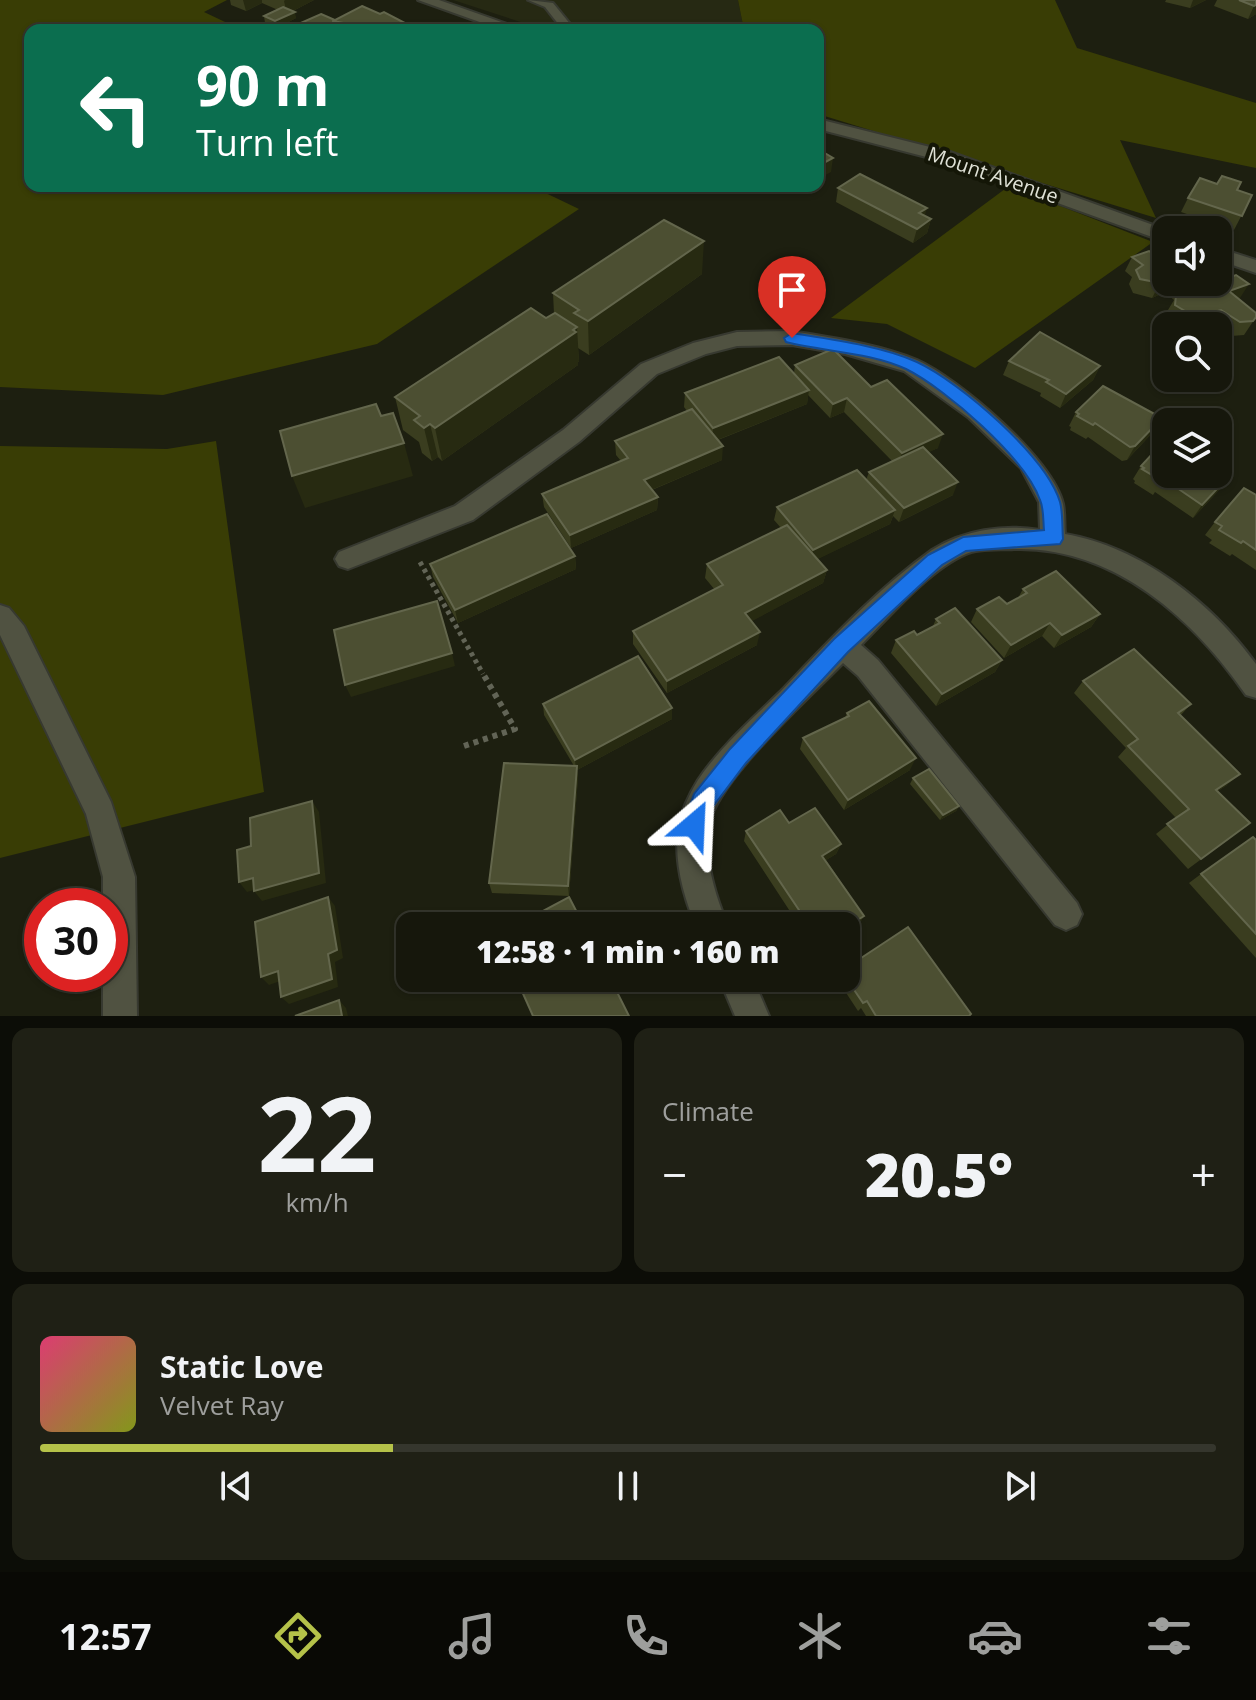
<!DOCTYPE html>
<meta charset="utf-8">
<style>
body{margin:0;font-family:"Open Sans",sans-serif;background:#1f2015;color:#f1f3f6;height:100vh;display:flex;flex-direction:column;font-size:30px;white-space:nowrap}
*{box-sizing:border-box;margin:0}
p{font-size:26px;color:#9e9f9d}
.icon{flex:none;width:44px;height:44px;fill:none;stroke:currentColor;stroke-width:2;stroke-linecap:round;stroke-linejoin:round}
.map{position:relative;height:1016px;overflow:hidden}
.panel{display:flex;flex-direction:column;gap:12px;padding:12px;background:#0c0d07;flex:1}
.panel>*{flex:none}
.hud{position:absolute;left:24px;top:24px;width:800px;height:168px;border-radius:16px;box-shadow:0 2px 6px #0004,0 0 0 2px #35362d;background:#0b6e4f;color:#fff;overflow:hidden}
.buttons{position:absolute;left:1152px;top:216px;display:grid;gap:16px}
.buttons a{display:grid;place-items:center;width:80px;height:80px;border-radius:16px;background:#16170c;box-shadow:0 2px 6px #0004,0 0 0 2px #35362d;font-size:40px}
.speed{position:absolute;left:24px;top:888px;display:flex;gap:16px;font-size:40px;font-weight:700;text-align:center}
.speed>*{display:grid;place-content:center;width:104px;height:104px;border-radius:50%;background:#16170c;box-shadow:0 2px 6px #0004,0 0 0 2px #35362d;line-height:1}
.speed .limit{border:12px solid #d22;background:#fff;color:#111}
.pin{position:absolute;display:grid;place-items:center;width:68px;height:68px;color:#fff;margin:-82px -34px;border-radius:50% 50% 50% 0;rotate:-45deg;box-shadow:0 0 8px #0007}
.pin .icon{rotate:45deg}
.me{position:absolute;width:88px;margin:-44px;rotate:26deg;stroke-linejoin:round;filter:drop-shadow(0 0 6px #0008)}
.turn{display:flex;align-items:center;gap:28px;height:168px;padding:0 40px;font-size:36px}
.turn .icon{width:104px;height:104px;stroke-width:2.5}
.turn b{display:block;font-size:56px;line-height:68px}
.big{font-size:60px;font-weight:800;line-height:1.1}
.panel .widget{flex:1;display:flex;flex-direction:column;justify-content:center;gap:12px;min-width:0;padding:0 28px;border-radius:16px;background:#1f2015}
.panel .dial{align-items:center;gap:0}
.dial b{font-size:104px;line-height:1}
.song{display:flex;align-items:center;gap:24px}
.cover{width:96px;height:96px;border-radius:12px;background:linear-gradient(135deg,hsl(340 70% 55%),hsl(70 70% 35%))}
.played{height:8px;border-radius:4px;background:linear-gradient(90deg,#b5c249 30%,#35362d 30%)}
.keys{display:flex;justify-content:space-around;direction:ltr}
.heat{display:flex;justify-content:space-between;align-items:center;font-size:44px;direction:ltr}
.panel .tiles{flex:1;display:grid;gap:12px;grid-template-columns:1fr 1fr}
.widget:last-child{grid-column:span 2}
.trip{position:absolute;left:396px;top:912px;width:464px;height:80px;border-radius:16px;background:#16170c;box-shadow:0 2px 6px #0004,0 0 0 2px #35362d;font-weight:800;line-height:80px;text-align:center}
.tabs{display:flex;height:128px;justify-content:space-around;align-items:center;background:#090905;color:#9e9f9d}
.tabs .icon{width:56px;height:56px}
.tabs .current{color:#b5c249}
.tabs b{font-size:36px;color:#f1f3f6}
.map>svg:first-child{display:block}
.built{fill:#262913}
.green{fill:#393d05}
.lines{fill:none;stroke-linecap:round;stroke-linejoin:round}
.lane-casing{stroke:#373930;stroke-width:4}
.street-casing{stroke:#373930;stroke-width:4}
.secondary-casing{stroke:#373930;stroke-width:4}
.path-far1{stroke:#626456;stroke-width:5;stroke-dasharray:4 4;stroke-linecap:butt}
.path{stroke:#626456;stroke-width:6;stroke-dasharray:5 5;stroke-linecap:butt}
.lane{fill:#505241;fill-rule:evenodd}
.street{fill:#505241;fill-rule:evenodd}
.secondary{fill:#505241;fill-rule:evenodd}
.wall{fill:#3a3d1f}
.shaded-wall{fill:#272a11}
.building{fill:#4c4f32;stroke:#63664c;stroke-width:2}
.route{fill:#1a73e8;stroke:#114b97;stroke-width:2}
.labels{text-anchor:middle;stroke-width:8;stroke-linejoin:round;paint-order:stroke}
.far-street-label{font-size:20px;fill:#dfe1d6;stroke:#141607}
</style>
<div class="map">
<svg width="1256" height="1016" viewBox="0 0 1256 1016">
<rect width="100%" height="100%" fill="#1d1f10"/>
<path class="built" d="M453,0H738L744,30H582L576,25L545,30Z"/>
<g class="green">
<path d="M0,0H227L204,12L242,30H30V186H531L579,209L377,344L163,395L0,387Z"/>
<path d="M738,0H1055L1077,48L1256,103V168L1120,140L1156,218L818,114V30H744Z"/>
<path d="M1009,186L1153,242L975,368L887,324L831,318Z"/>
<path d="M216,441L264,792L0,858V446L167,449Z"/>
</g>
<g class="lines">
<g class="lane-casing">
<path id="lane" d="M528,0L553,3L575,30H563L545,7Z"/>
</g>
<g class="street-casing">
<g id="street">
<path d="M418,0H439L524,30H502Z"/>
<path d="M818,119L950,152L1167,230L1166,242L938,160L818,129Z"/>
<path d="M1218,248L1256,260V273L1218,260Z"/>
<path d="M792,331C833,338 878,344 917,360C958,378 1053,459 1063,504C1065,513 1064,525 1065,534C1141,547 1212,603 1256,664V698L1246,695C1193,618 1113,546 1014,549C999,550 980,548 966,554C929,570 889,617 861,645L878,660L1077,903L1082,914L1077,925L1066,930L1055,925L858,676L843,663C810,697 718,780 709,824C703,857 715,895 728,926H696C683,896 673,858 679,825C682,809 690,793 698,780C721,746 752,719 781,691C828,642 876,590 932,550C963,530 1004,524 1040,530L1039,502L1021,468L969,418L904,371L845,354L792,345L737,346L706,354L657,374L579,442L473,520L348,569L339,566L335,559L339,552L455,506L563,430L641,364L693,343L737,332Z"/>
<path d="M719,978H753L769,1016H735Z"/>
</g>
</g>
<g class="secondary-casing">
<path id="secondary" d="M0,605L9,608L24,626L111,802L135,877L137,1016H103V974H110V906H103V877L86,814L0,635Z"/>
</g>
<path class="path-far1" d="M420,562L483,674"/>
<path class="path" d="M464,746L515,729L482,672"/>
<use href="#lane" class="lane"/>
<use href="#street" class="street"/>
<use href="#secondary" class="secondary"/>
</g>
<g class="wall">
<path d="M230,0H314L293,11L296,18L277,28L265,23L264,16L278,10L262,3L246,11L231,5Z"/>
<path d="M1166,0H1206L1190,8L1165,2Z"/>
<path d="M1217,0H1256V14L1248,19L1214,6Z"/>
<path d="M335,20L404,30H307L305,29L303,22Z"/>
<path d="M838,188L931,219L927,233L913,243L836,202Z"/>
<path d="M1237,190L1252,195L1234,230L1181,212L1188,198Z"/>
<path d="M1132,257L1166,282H1218L1240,298H1238L1256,317L1244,335L1231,336L1218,328V326L1212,324L1205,326H1179L1168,320V310L1174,300L1165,292L1152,298L1133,293L1129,284L1132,277L1125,271Z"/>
<path d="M702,274L589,355L578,348L579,361L578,362V365L442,461L438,457L432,461L422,453L419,442L403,430L395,397L554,314L553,293Z"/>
<path d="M1009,361L1100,366L1093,380L1060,408L1040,396L1041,393L1003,375Z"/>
<path d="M795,365L871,387L938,448L928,452L953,495L899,522L893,516L890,524L817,559L827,570L823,583L751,621L757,645L667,693L633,644V631L715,590L705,578L707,564L781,528L774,520L777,507L866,480L869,472L892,461L844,412L830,418L808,395L807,404L718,440L722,460L652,490L658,497L657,510L571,548L544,507L542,494L621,461L616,455L615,441L687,411L684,407L685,393L794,373Z"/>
<path d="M1076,412L1153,432L1127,460L1122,461L1088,437L1086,439L1070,430L1071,427L1069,426Z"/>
<path d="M1141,466L1232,473L1222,487L1193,518L1155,492L1153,495L1134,483L1135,481L1133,479Z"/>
<path d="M1256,495V570L1232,554L1230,556L1209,543L1212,540L1205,535L1215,522Z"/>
<path d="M575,556L576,569L458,623L433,577L430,564Z"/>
<path d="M1023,589L1100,614L1091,627L1054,648L1042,636L1004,658L971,622L977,609L1007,604L1018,598Z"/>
<path d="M936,619L1002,660L995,672L936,706L891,653L896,640L917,635L933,626Z"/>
<path d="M1083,681L1191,704L1180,716L1227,785L1218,791L1250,823L1188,869L1156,834L1176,818L1118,757L1126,748L1074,693Z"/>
<path d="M543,704L672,719L577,770L578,777L569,896L492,893L489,883L574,766L544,715Z"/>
<path d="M847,713L910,770L844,810L800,749L803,738L845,718Z"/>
<path d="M913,778L959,806L956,811L940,820L910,784Z"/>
<path d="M789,823L841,844L836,854L826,860L864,916L859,924L846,926H793L795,919L744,841L746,831Z"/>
<path d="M1256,840V958L1189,883L1201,874Z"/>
<path d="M838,978H846L969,1016H866L861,1008L858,1011L837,979Z"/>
</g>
<g class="shaded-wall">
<path d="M243,0H262V3L246,11Z"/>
<path d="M285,0H314L287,14L284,1Z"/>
<path d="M1193,0H1206L1190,8Z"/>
<path d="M1256,5V14L1248,19L1254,6Z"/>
<path d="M295,12L296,18L277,28L275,21Z"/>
<path d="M403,22L404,30H396L395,26Z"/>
<path d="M833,158L831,172L818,179V166Z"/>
<path d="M927,208L923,222L919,213Z"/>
<path d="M931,219L927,233L913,243L917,229Z"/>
<path d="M704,241L702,274L589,355L588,321Z"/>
<path d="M1166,281V282H1170L1165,292L1152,298L1160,283Z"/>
<path d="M1249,284L1240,298L1221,305L1229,291Z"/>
<path d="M1221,310L1212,324L1205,326H1190L1195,317Z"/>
<path d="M577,327L579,361L578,362V365L442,461L435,428Z"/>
<path d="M1100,366L1093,380L1060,408L1066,394Z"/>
<path d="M809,390L807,404L712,442L713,428Z"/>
<path d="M847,398L844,412L830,418L833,404Z"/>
<path d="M1162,418L1153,432L1127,460L1135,446Z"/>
<path d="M430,424L438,457L432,461L424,428Z"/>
<path d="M943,434L938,448L897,467L902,453Z"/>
<path d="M404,443L413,476L305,508L292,476Z"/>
<path d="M723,446L722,460L644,493V480Z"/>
<path d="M1232,473L1222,487L1193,518L1202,505Z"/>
<path d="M958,482L953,495L899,522L904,508Z"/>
<path d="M658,497L657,510L571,548L570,535Z"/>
<path d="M895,510L890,524L810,563L813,550Z"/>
<path d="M575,556L576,569L458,623L455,610Z"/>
<path d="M827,570L823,583L743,626L745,613Z"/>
<path d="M1100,614L1091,627L1054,648L1062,635Z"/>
<path d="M1050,623L1042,636L1004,658L1011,645Z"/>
<path d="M760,632L757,645L667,693V681Z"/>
<path d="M452,653L455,666L351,697L345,685Z"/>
<path d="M1002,660L995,672L936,706L942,694Z"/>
<path d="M672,708V719L577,770L578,777L569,896L568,886L576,771L575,760Z"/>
<path d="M916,758L910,770L844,810L848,800Z"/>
<path d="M1240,774L1227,785L1204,800L1216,790Z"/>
<path d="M312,801L319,812L326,883L262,901L254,891Z"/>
<path d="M959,806L956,811L940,820L943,815Z"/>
<path d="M841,844L836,854L818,865L822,856Z"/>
<path d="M253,878L261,888L247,892L239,882Z"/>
<path d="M328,897L335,906L343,958L335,962L338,987L289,1004L281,997L328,954Z"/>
<path d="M864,916L859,924L846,932V927Z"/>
<path d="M278,971L286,979L269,985L261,977Z"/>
<path d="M339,1000L346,1008L348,1016H342Z"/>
</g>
<g class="building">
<path d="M1239,0H1256V5L1254,6Z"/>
<path d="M362,6L380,14L384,12L403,22L395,26L404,30H346L354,25L333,21Z"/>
<path d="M283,7L295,12L275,21L264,16Z"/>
<path d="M321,14L335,20L333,21L334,27L327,30H322L303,22Z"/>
<path d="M818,149L833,158L818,166Z"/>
<path d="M860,174L927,208L919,213L931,219L917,229L838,188Z"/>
<path d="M1222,176L1241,182L1237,190L1252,195L1242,216L1188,198L1200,178L1217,184Z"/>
<path d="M664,220L704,241L588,321L574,313L579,310L553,293Z"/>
<path d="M1149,251L1160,259L1166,257V281L1160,283L1140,279L1136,270L1143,265L1132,257Z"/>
<path d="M1236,275L1249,284L1229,291L1256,313V317L1253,321L1240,322L1221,310L1195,317L1175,305L1176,296L1189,291L1177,282H1218Z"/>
<path d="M531,308L546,318L555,313L577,327L573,330L576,332L435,428L430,424L424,428L414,420L420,416L395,397Z"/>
<path d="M1040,332L1100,366L1066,394L1046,382L1049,380L1009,361Z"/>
<path d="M833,349L871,387L887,380L943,434L902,453L847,398L833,404L795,365Z"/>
<path d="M779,357L809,390L713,428L685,393Z"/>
<path d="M1103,386L1162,418L1135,446L1130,447L1095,423L1093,425L1077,416L1079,414L1076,412Z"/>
<path d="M376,404L381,416L393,413L404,443L292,476L280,431Z"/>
<path d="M692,409L723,446L644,480L658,497L570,535L542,494L628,458L615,441Z"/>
<path d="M1166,439V474H1218V465L1232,473L1202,505L1164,479L1162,481L1142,469L1144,468L1141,466Z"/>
<path d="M923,447L958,482L904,508L869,472Z"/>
<path d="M857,470L895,510L813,550L777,507Z"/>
<path d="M1244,488L1256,495V550L1243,541L1241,543L1219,530L1222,526L1215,522Z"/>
<path d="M547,514L575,556L455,610L430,564Z"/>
<path d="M787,525L827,570L745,613L760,632L667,681L633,631L723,585L707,564Z"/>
<path d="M1056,571L1100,614L1062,635L1050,623L1011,645L977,609L999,597L1007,604L1027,593L1023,589Z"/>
<path d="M437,601L452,653L345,685L334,630Z"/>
<path d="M955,608L1002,660L942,694L896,640L914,631L917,635L940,623L936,619Z"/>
<path d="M1134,649L1191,704L1178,713L1240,774L1216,790L1250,823L1201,859L1167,824L1189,809L1128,746L1138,739L1083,681Z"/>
<path d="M638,656L672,708L575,760L543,704Z"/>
<path d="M869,701L916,758L848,800L803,738L849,716L847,713Z"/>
<path d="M504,763L577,766L568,886L489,883Z"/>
<path d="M929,769L959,806L943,815L913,778Z"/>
<path d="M312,801L319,873L254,891L253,878L239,882L237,850L251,846L250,818Z"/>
<path d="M815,808L841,844L822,856L864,916L846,927V926H803L797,916L801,913L746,831L780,810L789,823Z"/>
<path d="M1253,837L1256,840V934L1201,874Z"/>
<path d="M328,897L337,950L328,954L332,979L281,997L278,971L261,977L255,922Z"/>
<path d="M569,897L584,926H515Z"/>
<path d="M908,927L971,1014L969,1016H876L867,1001L863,1003L846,978V968Z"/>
<path d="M516,978H610L629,1016H533Z"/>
<path d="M339,1000L342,1016H295Z"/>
</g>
<path class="route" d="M792,333C829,339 883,346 917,362C960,382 1046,456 1060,502C1063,513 1062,527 1063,539L1060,544L966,551L942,565L848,652L746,763L712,808L702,833L694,836L686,833L683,825L694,794L730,749L834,639L928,555L963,537L1044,530C1043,521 1044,509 1040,500C1025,458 946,389 906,369C869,352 825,352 786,342L784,338Z"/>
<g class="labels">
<g class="far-street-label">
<text transform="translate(993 175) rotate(19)" y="7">Mount Avenue</text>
</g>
</g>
</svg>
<div class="buttons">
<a><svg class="icon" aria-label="sound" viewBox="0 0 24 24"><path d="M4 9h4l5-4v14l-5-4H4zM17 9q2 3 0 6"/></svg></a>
<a><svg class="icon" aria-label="search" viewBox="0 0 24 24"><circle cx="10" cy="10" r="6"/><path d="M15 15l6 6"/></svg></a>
<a><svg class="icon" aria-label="layers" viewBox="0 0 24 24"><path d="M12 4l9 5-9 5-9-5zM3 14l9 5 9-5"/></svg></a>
</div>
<div class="speed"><div class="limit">30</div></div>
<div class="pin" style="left:792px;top:338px;background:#d93025"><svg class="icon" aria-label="arrive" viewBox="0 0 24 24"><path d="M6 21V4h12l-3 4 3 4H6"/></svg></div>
<svg class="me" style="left:694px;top:825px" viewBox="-20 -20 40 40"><path d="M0-17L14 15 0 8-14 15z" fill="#1a73e8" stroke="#fff" stroke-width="4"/></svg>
<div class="trip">12:58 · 1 min · 160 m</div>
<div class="hud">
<div class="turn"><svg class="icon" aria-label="left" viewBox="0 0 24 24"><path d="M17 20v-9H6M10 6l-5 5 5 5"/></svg><div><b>90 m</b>Turn left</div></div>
</div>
</div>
<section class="panel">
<div class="tiles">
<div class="widget dial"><b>22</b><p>km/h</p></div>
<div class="widget"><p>Climate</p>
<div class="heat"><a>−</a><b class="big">20.5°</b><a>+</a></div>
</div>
<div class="widget">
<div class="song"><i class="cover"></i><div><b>Static Love</b><p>Velvet Ray</p></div></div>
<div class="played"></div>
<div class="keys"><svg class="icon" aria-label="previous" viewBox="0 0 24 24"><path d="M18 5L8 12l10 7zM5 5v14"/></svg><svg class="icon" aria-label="pause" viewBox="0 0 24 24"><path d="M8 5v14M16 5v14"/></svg><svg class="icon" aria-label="next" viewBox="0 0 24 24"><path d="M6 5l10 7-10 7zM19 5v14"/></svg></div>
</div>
</div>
</section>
<nav class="tabs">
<b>12:57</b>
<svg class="icon current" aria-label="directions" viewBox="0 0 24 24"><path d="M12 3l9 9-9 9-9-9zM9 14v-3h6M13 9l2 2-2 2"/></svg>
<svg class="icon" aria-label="music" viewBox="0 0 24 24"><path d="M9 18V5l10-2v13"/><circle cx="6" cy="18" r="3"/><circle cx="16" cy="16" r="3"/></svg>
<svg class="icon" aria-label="phone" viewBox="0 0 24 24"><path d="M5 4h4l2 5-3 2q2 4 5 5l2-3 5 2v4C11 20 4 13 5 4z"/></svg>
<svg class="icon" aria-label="climate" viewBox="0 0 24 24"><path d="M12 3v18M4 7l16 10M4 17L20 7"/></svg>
<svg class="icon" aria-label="car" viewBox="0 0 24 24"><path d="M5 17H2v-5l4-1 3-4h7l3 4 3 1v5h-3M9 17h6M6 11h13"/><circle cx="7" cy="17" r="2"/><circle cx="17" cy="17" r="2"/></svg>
<svg class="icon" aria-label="filters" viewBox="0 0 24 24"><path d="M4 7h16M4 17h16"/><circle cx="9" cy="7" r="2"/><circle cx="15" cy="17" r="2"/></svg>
</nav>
